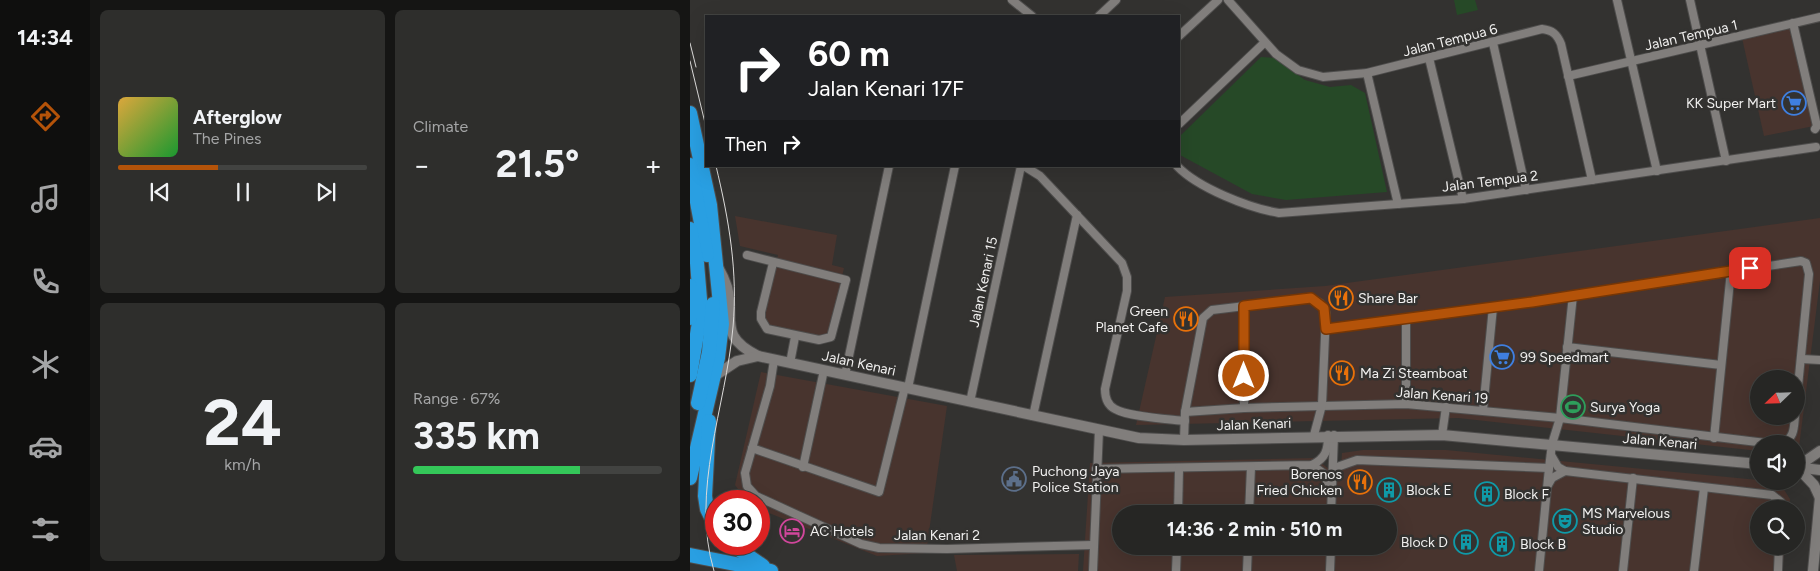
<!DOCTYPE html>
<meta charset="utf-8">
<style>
body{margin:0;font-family:Figtree,sans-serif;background:#2e2e2c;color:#f1f3f6;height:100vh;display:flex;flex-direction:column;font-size:19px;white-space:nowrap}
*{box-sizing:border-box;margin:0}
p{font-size:16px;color:#a4a5a6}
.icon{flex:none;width:28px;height:28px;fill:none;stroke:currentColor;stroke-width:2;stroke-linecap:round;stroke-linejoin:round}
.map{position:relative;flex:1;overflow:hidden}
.drawer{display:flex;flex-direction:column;gap:10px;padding:10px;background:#151514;width:600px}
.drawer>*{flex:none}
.guide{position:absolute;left:15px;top:15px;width:475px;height:152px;border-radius:0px;box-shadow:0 5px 20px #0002,0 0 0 1px #424341;background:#202124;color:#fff;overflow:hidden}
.needle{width:32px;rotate:247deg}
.fabs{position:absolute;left:1060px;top:370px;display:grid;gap:10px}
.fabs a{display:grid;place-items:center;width:55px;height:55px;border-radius:50%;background:#262624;box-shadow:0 5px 20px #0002,0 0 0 1px #424341;font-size:25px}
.speed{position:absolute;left:15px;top:490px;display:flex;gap:10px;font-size:25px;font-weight:700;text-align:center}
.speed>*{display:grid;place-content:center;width:65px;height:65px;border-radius:50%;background:#262624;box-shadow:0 5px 20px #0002,0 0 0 1px #424341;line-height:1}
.speed .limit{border:8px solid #d22;background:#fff;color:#111}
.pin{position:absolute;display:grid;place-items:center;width:42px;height:42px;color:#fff;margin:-21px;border-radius:10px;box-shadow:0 2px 8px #0006}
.me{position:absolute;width:55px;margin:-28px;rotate:0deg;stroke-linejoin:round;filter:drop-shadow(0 0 4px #0008)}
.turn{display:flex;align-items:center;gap:18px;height:105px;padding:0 20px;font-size:22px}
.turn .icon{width:65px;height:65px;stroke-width:2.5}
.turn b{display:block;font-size:35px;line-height:42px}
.then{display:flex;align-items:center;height:48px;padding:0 20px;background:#0003;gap:10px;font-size:19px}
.big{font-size:38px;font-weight:700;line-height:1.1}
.drawer .tile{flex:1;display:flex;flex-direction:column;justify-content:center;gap:8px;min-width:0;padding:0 18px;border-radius:8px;background:#2e2e2c}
.drawer .dial{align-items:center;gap:0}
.dial b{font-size:65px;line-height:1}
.song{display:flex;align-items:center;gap:15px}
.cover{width:60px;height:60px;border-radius:8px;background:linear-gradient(135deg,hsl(40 70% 55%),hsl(130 70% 35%))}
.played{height:5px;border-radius:2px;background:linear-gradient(90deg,#b45309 40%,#424341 40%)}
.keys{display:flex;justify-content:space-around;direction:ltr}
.heat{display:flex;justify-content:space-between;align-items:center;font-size:28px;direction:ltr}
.charge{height:8px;border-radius:4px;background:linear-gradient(90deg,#34c759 67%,#424341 0)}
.drawer .tiles{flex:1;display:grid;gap:10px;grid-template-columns:repeat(2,1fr)}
.trip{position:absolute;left:422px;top:505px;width:285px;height:50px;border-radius:25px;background:#262624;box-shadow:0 5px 20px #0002,0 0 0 1px #424341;font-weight:700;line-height:50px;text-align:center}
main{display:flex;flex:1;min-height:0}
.dock{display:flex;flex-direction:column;width:90px;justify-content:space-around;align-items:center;background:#0f0f0e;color:#a4a5a6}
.dock .icon{width:35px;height:35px}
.dock .current{color:#b45309}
.dock b{font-size:22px;color:#f1f3f6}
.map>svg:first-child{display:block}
.commercial{fill:#48342e;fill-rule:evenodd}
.green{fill:#264927}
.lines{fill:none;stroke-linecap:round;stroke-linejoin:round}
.street-casing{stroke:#4e4d4c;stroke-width:10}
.secondary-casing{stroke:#4e4d4c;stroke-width:12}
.highway-casing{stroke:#4e4d4c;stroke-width:16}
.street{stroke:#817e7c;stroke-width:8}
.secondary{stroke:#817e7c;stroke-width:10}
.highway{stroke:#299fe2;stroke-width:14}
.tram{stroke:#dddcdb;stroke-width:1}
.route-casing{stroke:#753606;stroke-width:12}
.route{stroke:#b45309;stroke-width:9}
.labels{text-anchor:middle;stroke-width:5;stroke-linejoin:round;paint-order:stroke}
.street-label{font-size:14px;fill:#f1f0ef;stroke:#333230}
.poi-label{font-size:14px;fill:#f1f0ef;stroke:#333230;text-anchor:start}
</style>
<main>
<nav class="dock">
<b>14:34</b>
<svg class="icon current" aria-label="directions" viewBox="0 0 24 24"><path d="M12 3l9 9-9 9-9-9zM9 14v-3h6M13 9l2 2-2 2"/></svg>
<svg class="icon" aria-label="music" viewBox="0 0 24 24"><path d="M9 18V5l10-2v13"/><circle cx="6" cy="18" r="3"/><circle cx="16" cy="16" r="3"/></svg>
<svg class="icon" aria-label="phone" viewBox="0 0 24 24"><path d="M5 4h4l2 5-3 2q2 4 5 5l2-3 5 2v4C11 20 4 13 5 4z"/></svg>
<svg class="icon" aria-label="climate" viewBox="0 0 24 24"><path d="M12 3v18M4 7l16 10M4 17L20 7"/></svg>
<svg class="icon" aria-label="car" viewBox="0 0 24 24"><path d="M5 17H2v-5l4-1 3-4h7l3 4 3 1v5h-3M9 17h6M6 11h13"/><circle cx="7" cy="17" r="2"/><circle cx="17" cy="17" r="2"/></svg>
<svg class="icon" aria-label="filters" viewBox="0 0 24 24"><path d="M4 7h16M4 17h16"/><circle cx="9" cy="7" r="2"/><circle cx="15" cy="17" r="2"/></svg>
</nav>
<section class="drawer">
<div class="tiles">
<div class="tile">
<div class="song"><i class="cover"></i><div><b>Afterglow</b><p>The Pines</p></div></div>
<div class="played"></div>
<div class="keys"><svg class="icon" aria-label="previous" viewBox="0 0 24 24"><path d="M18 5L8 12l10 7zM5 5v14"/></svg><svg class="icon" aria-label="pause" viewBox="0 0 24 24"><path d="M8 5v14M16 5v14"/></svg><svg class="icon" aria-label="next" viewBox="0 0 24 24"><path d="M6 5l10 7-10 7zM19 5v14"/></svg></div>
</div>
<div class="tile"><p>Climate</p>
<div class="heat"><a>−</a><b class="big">21.5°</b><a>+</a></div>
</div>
<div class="tile dial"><b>24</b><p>km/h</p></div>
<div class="tile"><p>Range · 67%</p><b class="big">335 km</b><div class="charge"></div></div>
</div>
</section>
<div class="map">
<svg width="1130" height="571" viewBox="0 0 1130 571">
<rect width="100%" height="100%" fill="#333230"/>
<g class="commercial">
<path d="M1101,27L1124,126L1074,136L1052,38Z"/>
<path d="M45,216L147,235L142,265L154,268L139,334L128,337L79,326L73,316L88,255L50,246Z"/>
<path d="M1130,218V281L1108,455H1106V444H1069V451L768,418L446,425L475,297L635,286ZM1069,379H1106V416H1069Z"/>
<path d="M71,372L257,406L236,553L187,556L69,509V501H57L45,485Z"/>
<path d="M673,450H756L1089,482L1100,499L1099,509H1069V546H1095L1092,571H393L400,463L625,458L650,478L652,453ZM431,514H699V546H431Z"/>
<path d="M389,554L388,571H267L264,555Z"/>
</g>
<g class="green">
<path d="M764,0H785L788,10L767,15Z"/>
<path d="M571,57L584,58L615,80L640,87L661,85L675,93L697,192L596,200L562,194L490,155L489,137Z"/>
</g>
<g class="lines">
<g class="street-casing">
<g id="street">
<path d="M322,0L342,16"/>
<path d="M538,0L586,54L608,70L633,77L677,73L852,29C862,30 867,34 871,44L902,180"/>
<path d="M927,0L967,171"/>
<path d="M1000,0L1036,161"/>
<path d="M409,16L426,0"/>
<path d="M1103,23L1127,126L1125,129"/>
<path d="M489,36L528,0"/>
<path d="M803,43L836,190"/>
<path d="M739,58L773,199"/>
<path d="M677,73L708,204"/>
<path d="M878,76L1130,17"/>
<path d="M489,124L574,43"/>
<path d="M334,166L350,176L432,263L437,277V291L415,389C415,397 417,405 425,409C439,417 478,419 495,421"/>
<path d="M487,166C508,188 559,208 589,213L773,199L1126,147"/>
<path d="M57,255L156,280L141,337L129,340L77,329L71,319V312L83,263"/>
<path d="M554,306V408"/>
<path d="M636,329L842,302L1111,261L1116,263L1119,274L1106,407"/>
<path d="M877,347L1031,365"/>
<path d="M1112,359L1130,360"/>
<path d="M84,360L80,386L55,473L57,486L66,496L171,544L189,548L257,549L403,545"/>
<path d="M100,363L105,337"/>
<path d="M155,375L199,166"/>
<path d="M218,388L265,166"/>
<path d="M280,402L331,166"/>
<path d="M716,404V318"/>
<path d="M793,410L803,307"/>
<path d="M495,412L554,408L716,404L870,418L1084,444"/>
<path d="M343,416L387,215"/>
<path d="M752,435L756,407"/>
<path d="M1024,438L1041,271"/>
<path d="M494,440L495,412L513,318L522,310L621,298L630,303L636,313L632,405L624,435"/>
<path d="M1091,444C1104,439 1104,429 1105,416"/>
<path d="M62,448L189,492L215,387"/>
<path d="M861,455L868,467L875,471L1082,495L1091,502L1092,509"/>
<path d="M622,465L633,473L642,491"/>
<path d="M113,467L134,370"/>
<path d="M406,469L622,465C636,458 638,450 638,435"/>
<path d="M643,476L647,467L667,460L859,468"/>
<path d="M858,485L862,478L875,471"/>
<path d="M488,514L489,469"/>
<path d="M559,514L561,467"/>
<path d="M641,514L644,435"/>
<path d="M403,571L409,430"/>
<path d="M486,571L487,546"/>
<path d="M557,571L558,546"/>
<path d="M640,571L641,546"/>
<path d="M849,571L859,468L862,444L870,418L883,295"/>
<path d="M933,571L943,478"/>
<path d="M1004,571L1014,488"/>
<path d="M1088,571L1089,546"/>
</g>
</g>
<g class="secondary-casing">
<g id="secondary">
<path d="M29,269C32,274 35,281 37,287C45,321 28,336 68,356L449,438L494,440L752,435L1069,464"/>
<path d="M23,377L47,361L68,356"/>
<path d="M1106,467L1130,470"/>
<path d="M1107,467L1124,485L1130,498"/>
<path d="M1107,467L1130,451"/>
<path d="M1123,571L1130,497"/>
</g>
</g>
<g class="highway-casing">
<g id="highway">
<path d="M0,113L20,205L32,324L28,358L0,478"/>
<path d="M0,165L17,255"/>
<path d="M0,229L7,263L11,311L0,375"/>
<path d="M0,318V286"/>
<path d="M8,403L19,352L23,304"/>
<path d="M19,421L15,496L17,509L26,527"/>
<path d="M41,544L73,566"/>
<path d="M0,555L81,571"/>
</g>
</g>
<use href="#street" class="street"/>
<use href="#secondary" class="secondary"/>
<use href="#highway" class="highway"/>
<g class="tram">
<path d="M0,43L6,67"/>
<path d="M0,61L16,127"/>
<path d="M24,571C0,491 36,407 43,327C48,272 39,220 26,166"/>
</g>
</g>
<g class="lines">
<g class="route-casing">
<path id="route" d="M554,376V306L621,298L634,308L636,329L842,302L1060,268"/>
</g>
<use href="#route" class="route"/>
</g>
<defs>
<g id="supermarket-ring" transform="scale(1.25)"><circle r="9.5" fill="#333230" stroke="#3f7fe0" stroke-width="1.5"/><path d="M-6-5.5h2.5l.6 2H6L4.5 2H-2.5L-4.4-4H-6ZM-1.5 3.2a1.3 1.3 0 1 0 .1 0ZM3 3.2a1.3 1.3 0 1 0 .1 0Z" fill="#3f7fe0"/></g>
<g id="restaurant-ring" transform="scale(1.25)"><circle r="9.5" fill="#333230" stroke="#e8710a" stroke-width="1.5"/><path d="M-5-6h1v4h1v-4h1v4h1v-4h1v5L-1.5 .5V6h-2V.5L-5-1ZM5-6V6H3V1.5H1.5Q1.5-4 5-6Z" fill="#e8710a"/></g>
<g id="stadium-ring" transform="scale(1.25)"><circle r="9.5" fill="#333230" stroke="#2e9e5b" stroke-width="1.5"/><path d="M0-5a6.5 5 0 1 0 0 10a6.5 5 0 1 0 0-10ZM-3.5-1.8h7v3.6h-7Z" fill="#2e9e5b"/></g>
<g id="civic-ring" transform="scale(1.25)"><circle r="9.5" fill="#333230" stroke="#5c6f8a" stroke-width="1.5"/><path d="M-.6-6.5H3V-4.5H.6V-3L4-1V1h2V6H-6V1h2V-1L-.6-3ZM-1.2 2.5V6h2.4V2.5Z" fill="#5c6f8a"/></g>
<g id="building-ring" transform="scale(1.25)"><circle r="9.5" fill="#333230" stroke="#0f9aa8" stroke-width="1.5"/><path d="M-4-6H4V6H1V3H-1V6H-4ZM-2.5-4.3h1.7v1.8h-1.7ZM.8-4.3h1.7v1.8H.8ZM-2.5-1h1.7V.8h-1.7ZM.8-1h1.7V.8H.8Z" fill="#0f9aa8"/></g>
<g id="theatre-ring" transform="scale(1.25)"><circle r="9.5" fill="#333230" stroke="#0f9aa8" stroke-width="1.5"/><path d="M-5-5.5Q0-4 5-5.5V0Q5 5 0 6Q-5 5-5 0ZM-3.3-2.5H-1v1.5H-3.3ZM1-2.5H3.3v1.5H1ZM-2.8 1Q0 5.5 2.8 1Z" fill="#0f9aa8"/></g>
<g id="hotel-ring" transform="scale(1.25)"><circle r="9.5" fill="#333230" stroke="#d1479c" stroke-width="1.5"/><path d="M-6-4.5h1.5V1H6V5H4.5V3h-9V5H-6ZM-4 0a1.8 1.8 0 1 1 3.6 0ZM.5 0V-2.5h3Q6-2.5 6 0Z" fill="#d1479c"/></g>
</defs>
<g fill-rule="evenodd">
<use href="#supermarket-ring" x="1104" y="103"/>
<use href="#restaurant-ring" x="651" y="298"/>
<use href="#restaurant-ring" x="496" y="319"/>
<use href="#supermarket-ring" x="812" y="357"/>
<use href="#restaurant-ring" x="652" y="373"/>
<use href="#stadium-ring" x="883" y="407"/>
<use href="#civic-ring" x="324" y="479"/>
<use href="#restaurant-ring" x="670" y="482"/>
<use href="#building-ring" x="699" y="490"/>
<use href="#building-ring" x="797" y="494"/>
<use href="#theatre-ring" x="875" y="521"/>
<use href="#hotel-ring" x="102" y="531"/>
<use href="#building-ring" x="776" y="542"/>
<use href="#building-ring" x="812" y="544"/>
</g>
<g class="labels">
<g class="street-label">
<text transform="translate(1001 35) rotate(-13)" y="5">Jalan Tempua 1</text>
<text transform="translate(760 40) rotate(-14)" y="5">Jalan Tempua 6</text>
<text transform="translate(800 181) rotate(-7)" y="5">Jalan Tempua 2</text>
<text transform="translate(293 282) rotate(-78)" y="5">Jalan Kenari 15</text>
<text transform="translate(169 363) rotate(12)" y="5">Jalan Kenari</text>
<text transform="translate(752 395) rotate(4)" y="5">Jalan Kenari 19</text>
<text transform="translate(564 424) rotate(-2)" y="5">Jalan Kenari</text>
<text transform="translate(970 441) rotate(5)" y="5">Jalan Kenari</text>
<text x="247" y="540">Jalan Kenari 2</text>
</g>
<g class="poi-label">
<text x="1086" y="108" text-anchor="end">KK Super Mart</text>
<text x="668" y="303">Share Bar</text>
<text x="478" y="316" text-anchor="end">Green<tspan x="478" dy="16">Planet Cafe</tspan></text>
<text x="830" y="362">99 Speedmart</text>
<text x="670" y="378">Ma Zi Steamboat</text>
<text x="900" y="412">Surya Yoga</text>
<text x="342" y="476">Puchong Jaya<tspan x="342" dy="16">Police Station</tspan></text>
<text x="652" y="479" text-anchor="end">Borenos<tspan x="652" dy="16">Fried Chicken</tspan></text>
<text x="716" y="495">Block E</text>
<text x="814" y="499">Block F</text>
<text x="892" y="518">MS Marvelous<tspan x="892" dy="16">Studio</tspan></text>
<text x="120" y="536">AC Hotels</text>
<text x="758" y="547" text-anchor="end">Block D</text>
<text x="830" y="549">Block B</text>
</g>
</g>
</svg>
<div class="fabs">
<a><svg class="needle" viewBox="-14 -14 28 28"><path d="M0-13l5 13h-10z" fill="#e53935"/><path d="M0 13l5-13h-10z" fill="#a4a5a6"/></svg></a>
<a><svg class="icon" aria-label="sound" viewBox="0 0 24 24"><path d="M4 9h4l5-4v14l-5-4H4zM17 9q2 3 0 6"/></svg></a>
<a><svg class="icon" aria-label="search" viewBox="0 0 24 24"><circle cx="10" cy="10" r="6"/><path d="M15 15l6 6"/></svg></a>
</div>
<div class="speed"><div class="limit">30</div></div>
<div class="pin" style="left:1060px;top:268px;background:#d93025"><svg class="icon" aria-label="arrive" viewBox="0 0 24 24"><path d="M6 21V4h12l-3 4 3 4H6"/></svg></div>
<svg class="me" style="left:554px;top:376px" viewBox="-20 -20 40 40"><circle r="17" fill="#b45309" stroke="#fff" stroke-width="3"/><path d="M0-11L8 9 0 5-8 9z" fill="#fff"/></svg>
<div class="trip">14:36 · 2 min · 510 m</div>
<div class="guide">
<div class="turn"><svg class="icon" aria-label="right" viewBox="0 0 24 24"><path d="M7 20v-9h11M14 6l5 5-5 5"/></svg><div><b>60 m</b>Jalan Kenari 17F</div></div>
<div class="then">Then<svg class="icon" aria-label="right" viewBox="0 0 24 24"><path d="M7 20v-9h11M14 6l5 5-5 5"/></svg></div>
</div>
</div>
</main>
